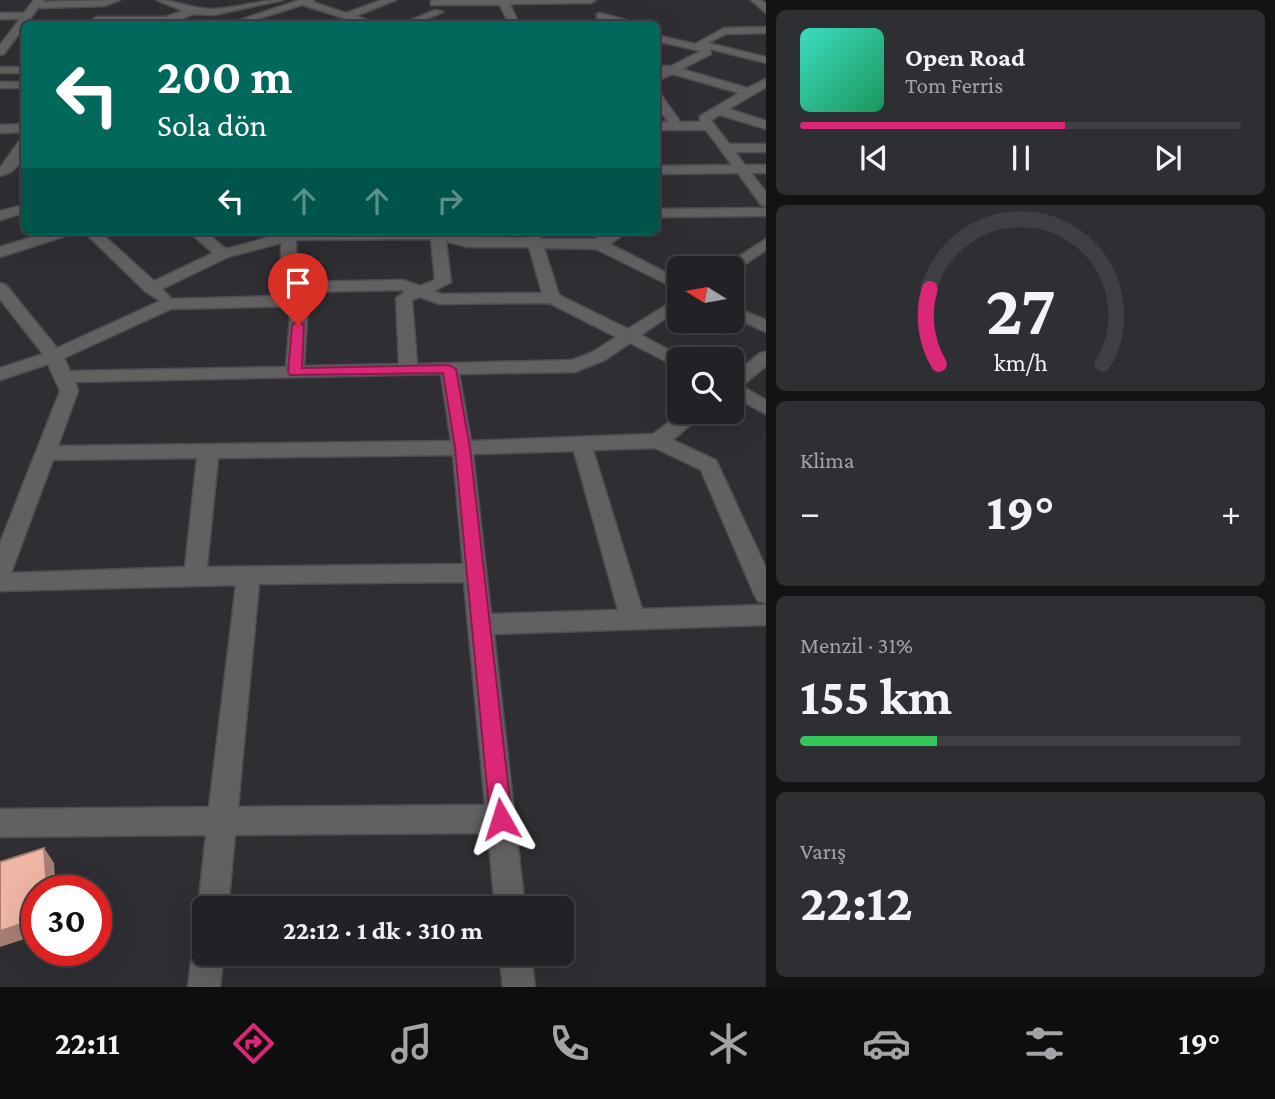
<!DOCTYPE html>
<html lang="tr">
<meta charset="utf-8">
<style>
body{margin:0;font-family:"Crimson Pro",serif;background:#2e2f32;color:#f1f3f6;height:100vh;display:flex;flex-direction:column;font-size:26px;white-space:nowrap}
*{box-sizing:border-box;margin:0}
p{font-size:23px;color:#a2a4a7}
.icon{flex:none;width:38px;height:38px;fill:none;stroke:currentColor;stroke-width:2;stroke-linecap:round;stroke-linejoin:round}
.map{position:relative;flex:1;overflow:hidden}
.details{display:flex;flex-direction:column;gap:10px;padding:10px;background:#131315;width:509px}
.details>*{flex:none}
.hud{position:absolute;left:21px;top:21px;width:639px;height:214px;border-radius:10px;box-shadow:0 7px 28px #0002,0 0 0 2px #3f3f43;background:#00695c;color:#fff;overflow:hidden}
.needle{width:46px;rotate:281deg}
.fabs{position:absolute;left:667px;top:256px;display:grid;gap:14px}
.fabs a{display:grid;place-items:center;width:77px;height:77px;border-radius:10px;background:#222226;box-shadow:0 7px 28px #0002,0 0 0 2px #3f3f43;font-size:35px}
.speed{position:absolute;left:21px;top:875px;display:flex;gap:14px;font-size:35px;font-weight:700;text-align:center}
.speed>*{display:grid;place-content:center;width:91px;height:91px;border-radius:50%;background:#222226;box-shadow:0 7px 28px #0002,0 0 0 2px #3f3f43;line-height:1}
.speed .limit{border:10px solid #d22;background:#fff;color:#111}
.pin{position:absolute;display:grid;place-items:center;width:60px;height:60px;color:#fff;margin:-72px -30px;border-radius:50% 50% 50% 0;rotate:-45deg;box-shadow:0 0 7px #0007}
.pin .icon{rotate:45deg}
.me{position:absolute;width:77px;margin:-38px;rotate:354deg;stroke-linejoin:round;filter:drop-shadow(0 0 5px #0008)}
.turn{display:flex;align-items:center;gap:24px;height:147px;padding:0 21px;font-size:32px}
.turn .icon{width:91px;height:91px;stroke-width:2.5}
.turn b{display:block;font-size:49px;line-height:60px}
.lanes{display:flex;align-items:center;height:66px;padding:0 21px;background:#0003;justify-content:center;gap:35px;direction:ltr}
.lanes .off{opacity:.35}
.big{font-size:52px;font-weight:700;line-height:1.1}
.details .tile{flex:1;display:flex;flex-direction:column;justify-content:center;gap:10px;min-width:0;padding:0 24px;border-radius:10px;background:#2e2f32}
.details .dial{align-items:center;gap:0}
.dial svg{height:182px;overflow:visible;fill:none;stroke:#3f3f43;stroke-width:7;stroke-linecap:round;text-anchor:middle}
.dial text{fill:#f1f3f6;stroke:none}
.song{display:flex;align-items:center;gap:21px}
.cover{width:84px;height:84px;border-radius:10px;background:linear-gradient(135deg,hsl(170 70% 55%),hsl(150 70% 35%))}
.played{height:7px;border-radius:4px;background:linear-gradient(90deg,#db2777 60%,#3f3f43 60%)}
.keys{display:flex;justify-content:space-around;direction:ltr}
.heat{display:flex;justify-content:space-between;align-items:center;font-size:38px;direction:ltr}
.charge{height:10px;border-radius:5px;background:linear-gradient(90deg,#34c759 31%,#3f3f43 0)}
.trip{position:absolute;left:192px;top:896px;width:382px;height:70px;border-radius:10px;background:#222226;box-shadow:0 7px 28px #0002,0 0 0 2px #3f3f43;font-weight:700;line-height:70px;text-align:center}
.menu{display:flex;height:112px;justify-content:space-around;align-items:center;background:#0e0e0f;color:#a2a4a7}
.menu .icon{width:49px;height:49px}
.menu .active{color:#db2777}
.menu b{font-size:32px;color:#f1f3f6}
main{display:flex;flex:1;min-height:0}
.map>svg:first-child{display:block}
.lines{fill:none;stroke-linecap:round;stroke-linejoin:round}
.minor-casing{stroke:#4c4c51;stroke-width:3}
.minor{fill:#636061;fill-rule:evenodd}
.shaded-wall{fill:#a77f74}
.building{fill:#efb5a5;stroke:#a77f74;stroke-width:2}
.route{fill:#db2777;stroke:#8e194d;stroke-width:2}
</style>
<main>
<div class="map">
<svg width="766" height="987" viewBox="0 0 766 987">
<rect width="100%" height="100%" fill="#2e2e33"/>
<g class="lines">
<g class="minor-casing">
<g id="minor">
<path d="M34,0H44L42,2L120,0L104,6L38,8L4,54L0,55V45L20,19H0V13H24Z"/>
<path d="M157,0C176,0 192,9 211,9C235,9 258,0 283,0L214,15L193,14L169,24L97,23L92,20L97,17H165L183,11Z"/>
<path d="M299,0H314L312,2L346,13L382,0H396L356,16L377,24H363L302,5L242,24H228Z"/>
<path d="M434,0H596L591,3L510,4L519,24H509L500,5H431V1Z"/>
<path d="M751,0H761L766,4V13Z"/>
<path d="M435,10L443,12L415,24H402Z"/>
<path d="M600,13L634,22L635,24H620L597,18V14Z"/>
<path d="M766,27V33L726,34L708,43L766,57V63L710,49L711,54L682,69L747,88L766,79V87L729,109L766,121V129L720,115L711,120L729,144H766V152H735L745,165H766V173H751L766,192V206L761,205L738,173L656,174V166L732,165L706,130H656V122H668L656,104V92L660,93L679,120L678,122H700V116L739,93L673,74L656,81V73L662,71L661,66H671L701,51L656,41V35L695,44L724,28Z"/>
<rect x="0" y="67" width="24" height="6"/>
<rect x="0" y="82" width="24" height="6"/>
<path d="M24,124V132L0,133V125Z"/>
<path d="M24,140C26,158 18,172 0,176V168L19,141Z"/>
<path d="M24,205V213L0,220V211Z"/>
<path d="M766,208V216L656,217V209Z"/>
<path d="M52,231H74L72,234L0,257V247Z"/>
<path d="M83,231H99L154,281L213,253L188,231H204L226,249L288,232L444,231L468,237L526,238V231H538L541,239H596L610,231H628L610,244L679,279V290L596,249L544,248L559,295L628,329L679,297V309L641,335L686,359H679V366L673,365L630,343L605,360L575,372L459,374L471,441L653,434L684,411H706L673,440L716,460L766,568V603L758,601L754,594L701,470L655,448L593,450L642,609L766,605V625L494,634L525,908H495L488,833L235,835L228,908H205V920L198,908L206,835L0,837V809L209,807L236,585L0,591V543L60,391L48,364L0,380V368L43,354L0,299V283L6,285L57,348L160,301L145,291ZM431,239L435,280L420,286L403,280L297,282L296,240ZM446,241L467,247H529L542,293L441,294L434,291L451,282ZM281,243V287L288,296L169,299L170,297L162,289L228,257ZM401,290L405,292L396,298L399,364L304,366L308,301L301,292ZM420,297L439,304L549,303L616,337L593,352L572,360L417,364L412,300ZM291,306L286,367L70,371L64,358L171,309ZM441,374L451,441L58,446L78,391L75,382ZM574,451L618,610L491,614L473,454ZM453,455L463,564L207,567L218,458ZM197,458L185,567L11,573L53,460ZM464,582L485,805L238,807L259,584Z"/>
<path d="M766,239V250L735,271L732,272V268H721Z"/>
<path d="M732,306L766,320V332L732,317Z"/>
<path d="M766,352V366L742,386L766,400V414L732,396V376L760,353Z"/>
<path d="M205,939V954H224L220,987H188L192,954L197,943Z"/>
<path d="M499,954H531L535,987H503Z"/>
</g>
</g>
<use href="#minor" class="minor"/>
</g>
<g class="shaded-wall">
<path d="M44,848L54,863L56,891H47Z"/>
<path d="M37,919V935L0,947V931Z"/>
</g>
<path class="building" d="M44,848L47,891H37V919L0,931V862Z"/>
<path class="route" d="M298,321L304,325L302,368L449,365L456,369L470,448L512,819L509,827L501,830L493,827L490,819L455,448L443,373L290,375L288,372L292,325Z"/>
</svg>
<div class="fabs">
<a><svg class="needle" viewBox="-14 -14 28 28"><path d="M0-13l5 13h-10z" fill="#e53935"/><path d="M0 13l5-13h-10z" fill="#a2a4a7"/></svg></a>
<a><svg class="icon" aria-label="search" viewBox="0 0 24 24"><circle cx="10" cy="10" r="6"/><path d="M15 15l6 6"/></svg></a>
</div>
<div class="speed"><div class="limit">30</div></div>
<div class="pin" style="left:298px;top:325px;background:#d93025"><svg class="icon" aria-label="arrive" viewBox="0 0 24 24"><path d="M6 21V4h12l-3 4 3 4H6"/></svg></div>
<svg class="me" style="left:501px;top:819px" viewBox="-20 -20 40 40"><path d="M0-17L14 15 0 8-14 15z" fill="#db2777" stroke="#fff" stroke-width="4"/></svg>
<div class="trip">22:12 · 1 dk · 310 m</div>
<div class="hud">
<div class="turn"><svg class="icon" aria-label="left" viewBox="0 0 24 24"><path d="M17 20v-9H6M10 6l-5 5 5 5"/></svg><div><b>200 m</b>Sola dön</div></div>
<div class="lanes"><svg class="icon" aria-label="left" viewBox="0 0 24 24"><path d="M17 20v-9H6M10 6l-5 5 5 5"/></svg><svg class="icon off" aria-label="ahead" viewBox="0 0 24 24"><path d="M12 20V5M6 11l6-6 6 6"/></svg><svg class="icon off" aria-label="ahead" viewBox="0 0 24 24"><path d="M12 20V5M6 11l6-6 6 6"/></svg><svg class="icon off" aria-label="right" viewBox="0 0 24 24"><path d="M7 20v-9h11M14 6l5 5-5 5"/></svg></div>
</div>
</div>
<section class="details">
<div class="tile">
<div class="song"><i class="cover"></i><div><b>Open Road</b><p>Tom Ferris</p></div></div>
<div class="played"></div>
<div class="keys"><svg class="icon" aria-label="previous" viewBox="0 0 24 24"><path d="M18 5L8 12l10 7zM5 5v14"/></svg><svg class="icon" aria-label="pause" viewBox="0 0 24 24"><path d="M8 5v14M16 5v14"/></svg><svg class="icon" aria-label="next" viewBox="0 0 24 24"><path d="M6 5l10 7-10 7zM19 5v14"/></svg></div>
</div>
<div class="tile dial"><svg viewBox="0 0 100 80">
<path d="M14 69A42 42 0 1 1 86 69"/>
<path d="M14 69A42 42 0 0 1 10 36" stroke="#db2777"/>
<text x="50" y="56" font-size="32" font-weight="700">27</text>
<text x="50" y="72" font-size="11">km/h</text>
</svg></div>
<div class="tile"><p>Klima</p>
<div class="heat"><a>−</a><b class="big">19°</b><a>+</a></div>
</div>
<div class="tile"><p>Menzil · 31%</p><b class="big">155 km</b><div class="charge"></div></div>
<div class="tile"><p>Varış</p><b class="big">22:12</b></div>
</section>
</main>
<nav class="menu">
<b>22:11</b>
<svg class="icon active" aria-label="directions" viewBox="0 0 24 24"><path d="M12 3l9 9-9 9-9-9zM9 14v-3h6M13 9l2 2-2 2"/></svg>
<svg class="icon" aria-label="music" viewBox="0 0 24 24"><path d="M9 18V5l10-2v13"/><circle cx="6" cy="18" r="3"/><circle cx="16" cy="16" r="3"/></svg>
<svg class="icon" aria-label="phone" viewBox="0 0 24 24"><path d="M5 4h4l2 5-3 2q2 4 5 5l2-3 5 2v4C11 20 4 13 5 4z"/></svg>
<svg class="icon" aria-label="climate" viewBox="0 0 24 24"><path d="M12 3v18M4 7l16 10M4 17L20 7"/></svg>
<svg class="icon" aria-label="car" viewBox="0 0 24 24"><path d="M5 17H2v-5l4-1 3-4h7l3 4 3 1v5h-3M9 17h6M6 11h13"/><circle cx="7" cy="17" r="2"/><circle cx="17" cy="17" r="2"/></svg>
<svg class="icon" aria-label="filters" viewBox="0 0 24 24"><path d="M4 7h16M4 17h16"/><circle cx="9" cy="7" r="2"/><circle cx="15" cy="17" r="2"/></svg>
<b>19°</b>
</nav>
